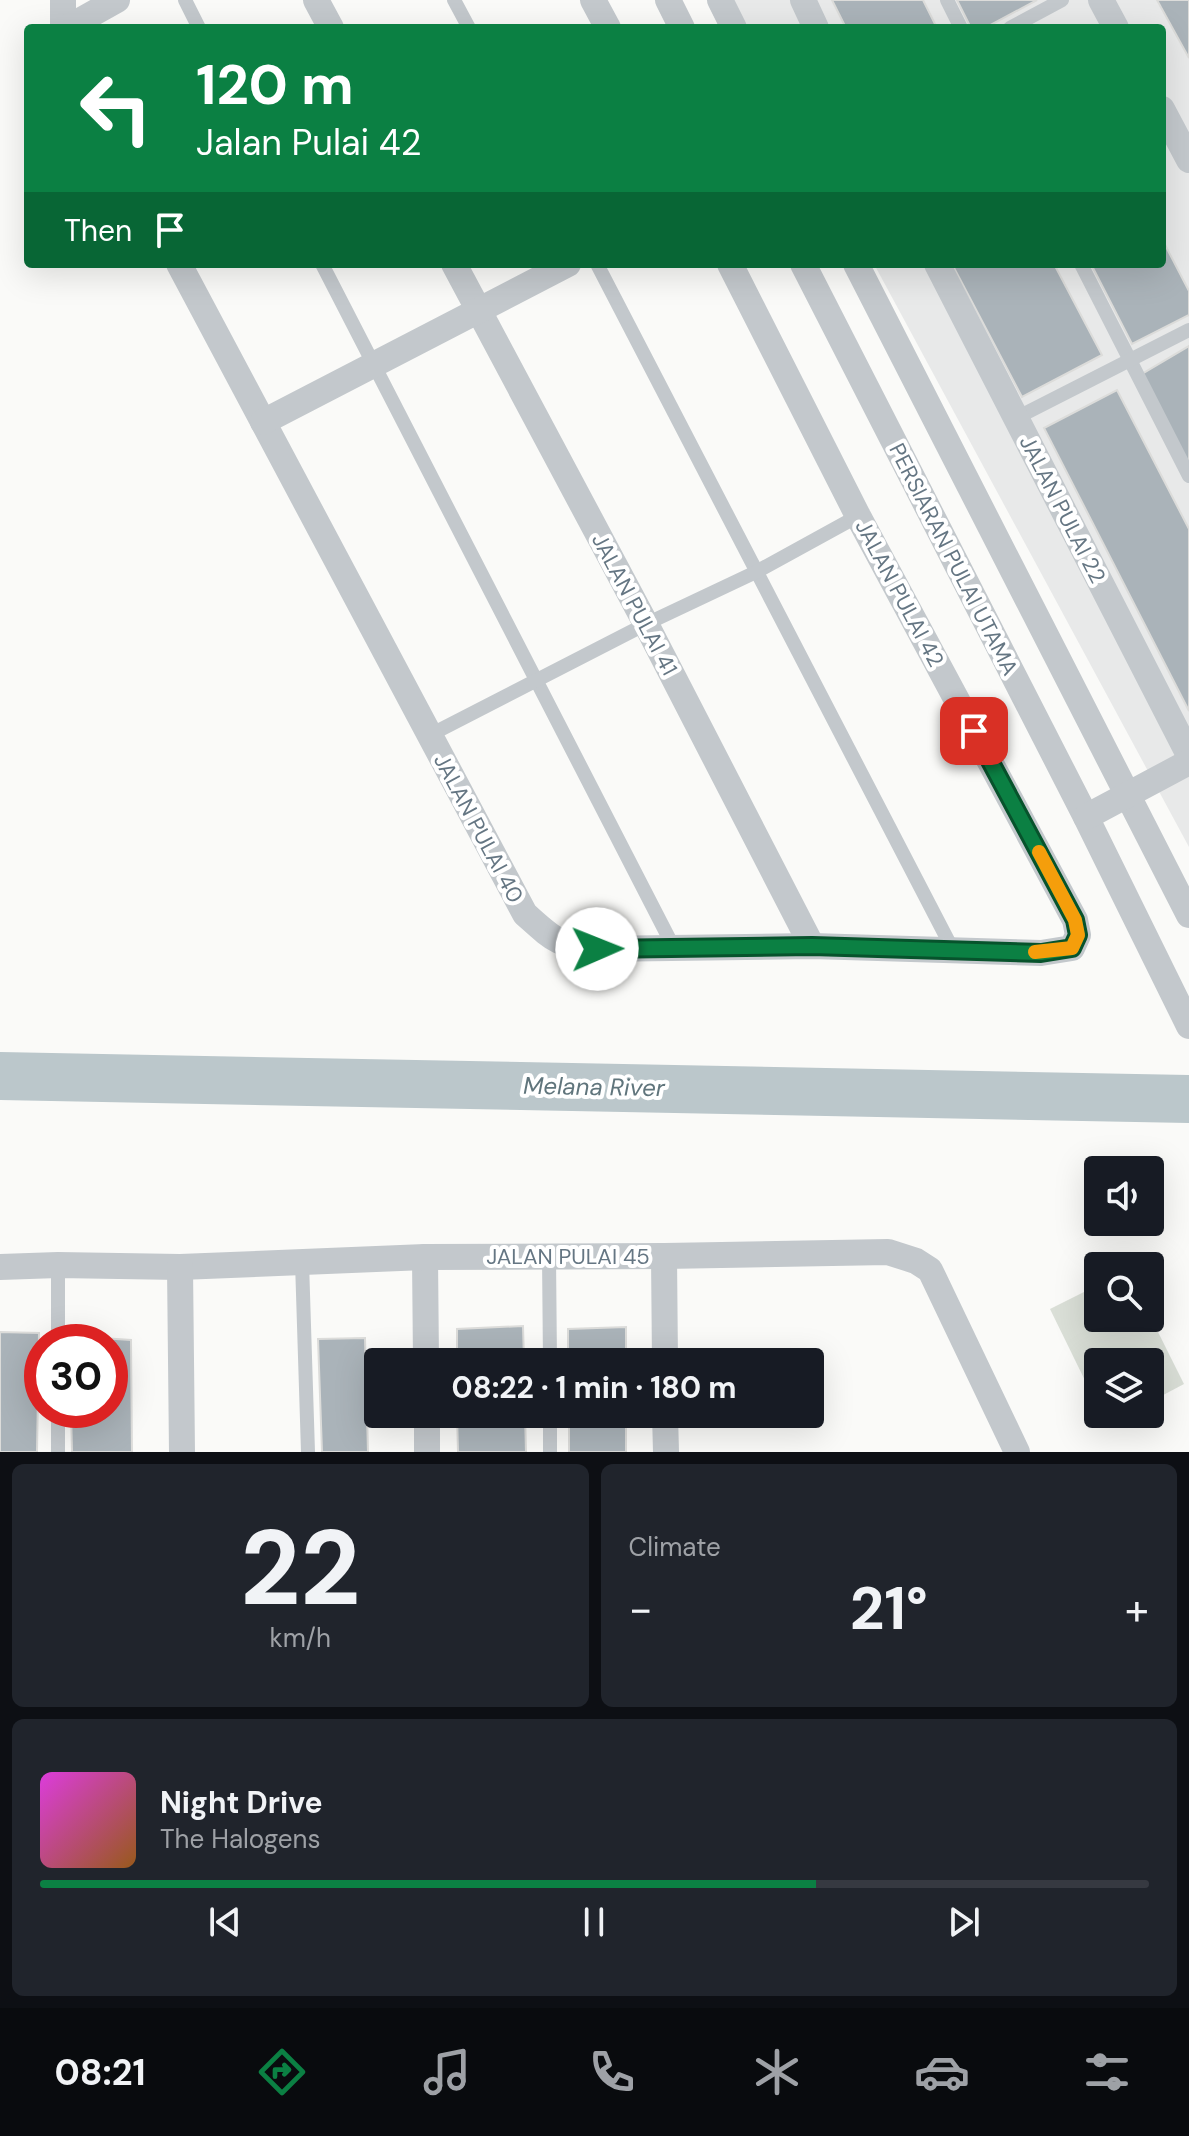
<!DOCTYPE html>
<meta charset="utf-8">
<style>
body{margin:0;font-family:"DM Sans",sans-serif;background:#20242c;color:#f1f3f6;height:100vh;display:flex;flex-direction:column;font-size:30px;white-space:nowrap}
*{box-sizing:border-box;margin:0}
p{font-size:26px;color:#9ea1a6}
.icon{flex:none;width:44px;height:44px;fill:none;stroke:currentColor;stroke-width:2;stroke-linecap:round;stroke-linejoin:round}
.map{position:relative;height:1452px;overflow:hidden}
.panel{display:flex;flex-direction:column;gap:12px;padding:12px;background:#0d0f14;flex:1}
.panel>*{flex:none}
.hud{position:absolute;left:24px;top:24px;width:1142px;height:244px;border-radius:8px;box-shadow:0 8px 32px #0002;background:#0b8043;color:#fff;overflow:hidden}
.tools{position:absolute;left:1084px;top:1156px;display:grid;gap:16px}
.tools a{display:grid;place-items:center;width:80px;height:80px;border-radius:8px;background:#171b24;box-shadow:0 8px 32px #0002;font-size:40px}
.speed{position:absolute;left:24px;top:1324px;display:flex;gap:16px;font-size:40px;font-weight:700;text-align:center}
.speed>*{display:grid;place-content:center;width:104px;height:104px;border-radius:50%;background:#171b24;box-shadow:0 8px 32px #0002;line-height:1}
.speed .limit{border:12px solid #d22;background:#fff;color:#111}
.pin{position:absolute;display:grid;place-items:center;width:68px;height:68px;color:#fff;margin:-34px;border-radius:16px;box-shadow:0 4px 12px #0006}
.me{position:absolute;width:88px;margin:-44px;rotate:89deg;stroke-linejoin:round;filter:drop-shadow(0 0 6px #0008)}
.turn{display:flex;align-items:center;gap:28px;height:168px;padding:0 40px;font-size:36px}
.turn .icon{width:104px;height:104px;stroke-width:2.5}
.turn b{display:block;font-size:56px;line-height:68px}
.then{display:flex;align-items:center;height:76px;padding:0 40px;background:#0003;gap:16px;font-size:30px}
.big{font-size:60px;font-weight:700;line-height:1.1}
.panel .widget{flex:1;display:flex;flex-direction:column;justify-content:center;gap:12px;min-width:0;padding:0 28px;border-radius:12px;background:#20242c}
.panel .dial{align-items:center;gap:0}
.dial b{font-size:104px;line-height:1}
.song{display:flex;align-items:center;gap:24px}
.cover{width:96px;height:96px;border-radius:12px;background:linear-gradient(135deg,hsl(300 70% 55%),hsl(30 70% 35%))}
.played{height:8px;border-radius:4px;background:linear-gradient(90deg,#0b8043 70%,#363941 70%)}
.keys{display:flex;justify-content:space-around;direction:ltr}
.heat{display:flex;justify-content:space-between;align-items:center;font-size:44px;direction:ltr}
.panel .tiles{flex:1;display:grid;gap:12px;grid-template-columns:1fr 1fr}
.widget:last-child{grid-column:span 2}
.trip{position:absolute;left:364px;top:1348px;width:460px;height:80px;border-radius:8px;background:#171b24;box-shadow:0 8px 32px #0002;font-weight:700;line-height:80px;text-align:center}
.dock{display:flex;height:128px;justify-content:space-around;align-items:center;background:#090b0e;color:#9ea1a6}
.dock .icon{width:56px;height:56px}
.dock .current{color:#0b8043}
.dock b{font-size:36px;color:#f1f3f6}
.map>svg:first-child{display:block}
.built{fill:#e8e9e9}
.green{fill:#dadfd7}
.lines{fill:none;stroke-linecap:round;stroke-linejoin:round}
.river{stroke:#bbc7cb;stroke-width:48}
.building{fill:#aab3b9;stroke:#dcdcda;stroke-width:2}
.lane{stroke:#c3c8cc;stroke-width:14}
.street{stroke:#c3c8cc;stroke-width:26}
.route-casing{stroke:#07532c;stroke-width:20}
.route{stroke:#0b8043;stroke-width:14}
.slow{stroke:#f59e0b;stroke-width:14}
.labels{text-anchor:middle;stroke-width:8;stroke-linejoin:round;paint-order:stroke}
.street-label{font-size:22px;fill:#657683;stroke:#fff}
.water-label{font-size:24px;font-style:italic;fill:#60757c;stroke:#fff}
</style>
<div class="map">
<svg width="1189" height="1452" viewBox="0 0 1189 1452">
<rect width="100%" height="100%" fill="#fafaf8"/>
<path class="built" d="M731,0H1189V847L874,264H1162V28H746Z"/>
<path class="green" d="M1098,1285V1318L1150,1316L1184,1384L1150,1402V1362H1098V1407L1050,1309Z"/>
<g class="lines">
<path class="river" d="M0,1076L1189,1099"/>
</g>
<g class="building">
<path d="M832,0H923L937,28H846Z"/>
<path d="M957,0H1037L985,28H971Z"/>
<path d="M1157,0H1189V58Z"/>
<path d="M1162,239L1189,291V315L1132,344L1091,264H1162Z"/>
<path d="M952,264H1054L1102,355L1022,397Z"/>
<path d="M1189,346V465L1142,374Z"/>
<path d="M1117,390L1189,529V711L1044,428Z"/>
<path d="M523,1326L524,1362H457V1329Z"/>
<path d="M626,1327V1362H568V1329Z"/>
<path d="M0,1332L39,1333L37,1452H0Z"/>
<path d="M70,1336L131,1340L132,1452H72L71,1410H110V1342H70Z"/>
<path d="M365,1338L368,1452H322L318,1339Z"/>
<path d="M457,1414H525L526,1452H458Z"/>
<rect x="569" y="1414" width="57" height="38"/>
</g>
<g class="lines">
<g class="lane">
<path d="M185,0L199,28"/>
<path d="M454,0L469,28"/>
<path d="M947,0L961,28"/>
<path d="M1010,28L1062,0"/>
<path d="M322,264L674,948"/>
<path d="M597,264L953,950"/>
<path d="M1081,264L1189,476"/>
<path d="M1016,418L1189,330"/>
<path d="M430,735L646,624L756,572L858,516"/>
<path d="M549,1256L550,1362"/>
<path d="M302,1262L308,1452"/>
<path d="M58,1342V1265"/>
<path d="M550,1414V1452"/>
<path d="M58,1452V1410"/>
</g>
<g class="street">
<path d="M316,0L331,28"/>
<path d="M593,0L608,28"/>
<path d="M668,0L682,28"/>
<path d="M720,0L734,28"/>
<path d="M803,0L816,28"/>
<path d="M1101,0L1116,28"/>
<path d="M63,28V0"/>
<path d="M67,28L117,0"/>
<path d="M1162,109L1189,160"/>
<path d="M179,264L525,914C553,939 558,946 597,949L812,946L1041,953L1072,948L1078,935L1075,920L858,516L730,264"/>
<path d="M454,264L646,624L812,946"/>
<path d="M803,264L1086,817L1189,1026"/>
<path d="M856,264L1189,915"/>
<path d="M937,264L1189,755"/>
<path d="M263,422L568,264"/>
<path d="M1086,817L1189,762"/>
<path d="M664,1256L665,1362"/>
<path d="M425,1257L426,1362"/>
<path d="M0,1267L58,1265L180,1267L425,1257L664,1256L888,1252L916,1261L930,1270L1017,1452"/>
<path d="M180,1267L182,1452"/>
<path d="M427,1414V1452"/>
<path d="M665,1414L666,1452"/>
</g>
</g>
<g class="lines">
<g class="route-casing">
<path id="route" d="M597,949L812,946L1041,953L1072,948L1078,935L1075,920L974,731"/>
</g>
<use href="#route" class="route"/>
<path class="slow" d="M1035,952L1072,948L1078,935L1075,920L1039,852"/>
</g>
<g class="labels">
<g class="street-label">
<text transform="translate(1063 509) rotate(63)" y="8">JALAN PULAI 22</text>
<text transform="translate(954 559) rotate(63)" y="8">PERSIARAN PULAI UTAMA</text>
<text transform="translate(900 593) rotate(62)" y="8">JALAN PULAI 42</text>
<text transform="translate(635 604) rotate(62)" y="8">JALAN PULAI 41</text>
<text transform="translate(479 828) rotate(62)" y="8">JALAN PULAI 40</text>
<text x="568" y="1264">JALAN PULAI 45</text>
</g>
<g class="water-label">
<text transform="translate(594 1087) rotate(1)" y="8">Melana River</text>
</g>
</g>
</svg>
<div class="tools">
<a><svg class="icon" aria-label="sound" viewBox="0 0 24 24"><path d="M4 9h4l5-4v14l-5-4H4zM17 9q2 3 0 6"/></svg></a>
<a><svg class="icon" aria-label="search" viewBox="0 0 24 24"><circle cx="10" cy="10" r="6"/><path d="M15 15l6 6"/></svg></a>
<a><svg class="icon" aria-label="layers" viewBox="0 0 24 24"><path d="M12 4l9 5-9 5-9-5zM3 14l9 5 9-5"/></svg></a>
</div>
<div class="speed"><div class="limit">30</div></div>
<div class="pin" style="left:974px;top:731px;background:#d93025"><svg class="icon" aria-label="arrive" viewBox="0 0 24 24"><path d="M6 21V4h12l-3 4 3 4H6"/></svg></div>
<svg class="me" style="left:597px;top:949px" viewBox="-20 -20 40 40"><circle r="19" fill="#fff"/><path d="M0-13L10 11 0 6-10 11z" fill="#0b8043"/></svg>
<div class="trip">08:22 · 1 min · 180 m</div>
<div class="hud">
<div class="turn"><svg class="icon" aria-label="left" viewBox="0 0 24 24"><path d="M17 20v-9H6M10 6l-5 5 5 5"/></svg><div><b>120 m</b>Jalan Pulai 42</div></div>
<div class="then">Then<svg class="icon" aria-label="arrive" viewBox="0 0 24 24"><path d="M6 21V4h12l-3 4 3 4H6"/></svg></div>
</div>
</div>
<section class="panel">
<div class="tiles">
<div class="widget dial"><b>22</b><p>km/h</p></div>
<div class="widget"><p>Climate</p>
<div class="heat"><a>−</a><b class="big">21°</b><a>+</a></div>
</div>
<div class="widget">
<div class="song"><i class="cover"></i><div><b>Night Drive</b><p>The Halogens</p></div></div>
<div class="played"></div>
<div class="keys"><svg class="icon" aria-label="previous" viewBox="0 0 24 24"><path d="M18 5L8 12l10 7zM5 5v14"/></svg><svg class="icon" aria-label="pause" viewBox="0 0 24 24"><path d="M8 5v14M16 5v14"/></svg><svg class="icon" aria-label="next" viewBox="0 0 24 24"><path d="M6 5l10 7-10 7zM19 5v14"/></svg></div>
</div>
</div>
</section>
<nav class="dock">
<b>08:21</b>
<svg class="icon current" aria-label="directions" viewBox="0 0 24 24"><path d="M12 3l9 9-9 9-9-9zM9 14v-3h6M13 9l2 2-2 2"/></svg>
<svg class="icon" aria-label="music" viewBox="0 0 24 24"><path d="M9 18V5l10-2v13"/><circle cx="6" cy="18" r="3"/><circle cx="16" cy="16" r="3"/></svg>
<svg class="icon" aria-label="phone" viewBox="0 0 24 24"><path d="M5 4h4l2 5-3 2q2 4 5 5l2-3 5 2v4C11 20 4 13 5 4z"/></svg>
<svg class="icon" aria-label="climate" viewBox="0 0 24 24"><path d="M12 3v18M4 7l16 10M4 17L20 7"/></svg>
<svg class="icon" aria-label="car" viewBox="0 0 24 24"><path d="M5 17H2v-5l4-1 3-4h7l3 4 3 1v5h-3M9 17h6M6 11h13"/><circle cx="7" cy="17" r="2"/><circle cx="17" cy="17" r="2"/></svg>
<svg class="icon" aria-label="filters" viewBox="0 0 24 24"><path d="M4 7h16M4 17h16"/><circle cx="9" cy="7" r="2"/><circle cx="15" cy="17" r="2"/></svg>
</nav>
